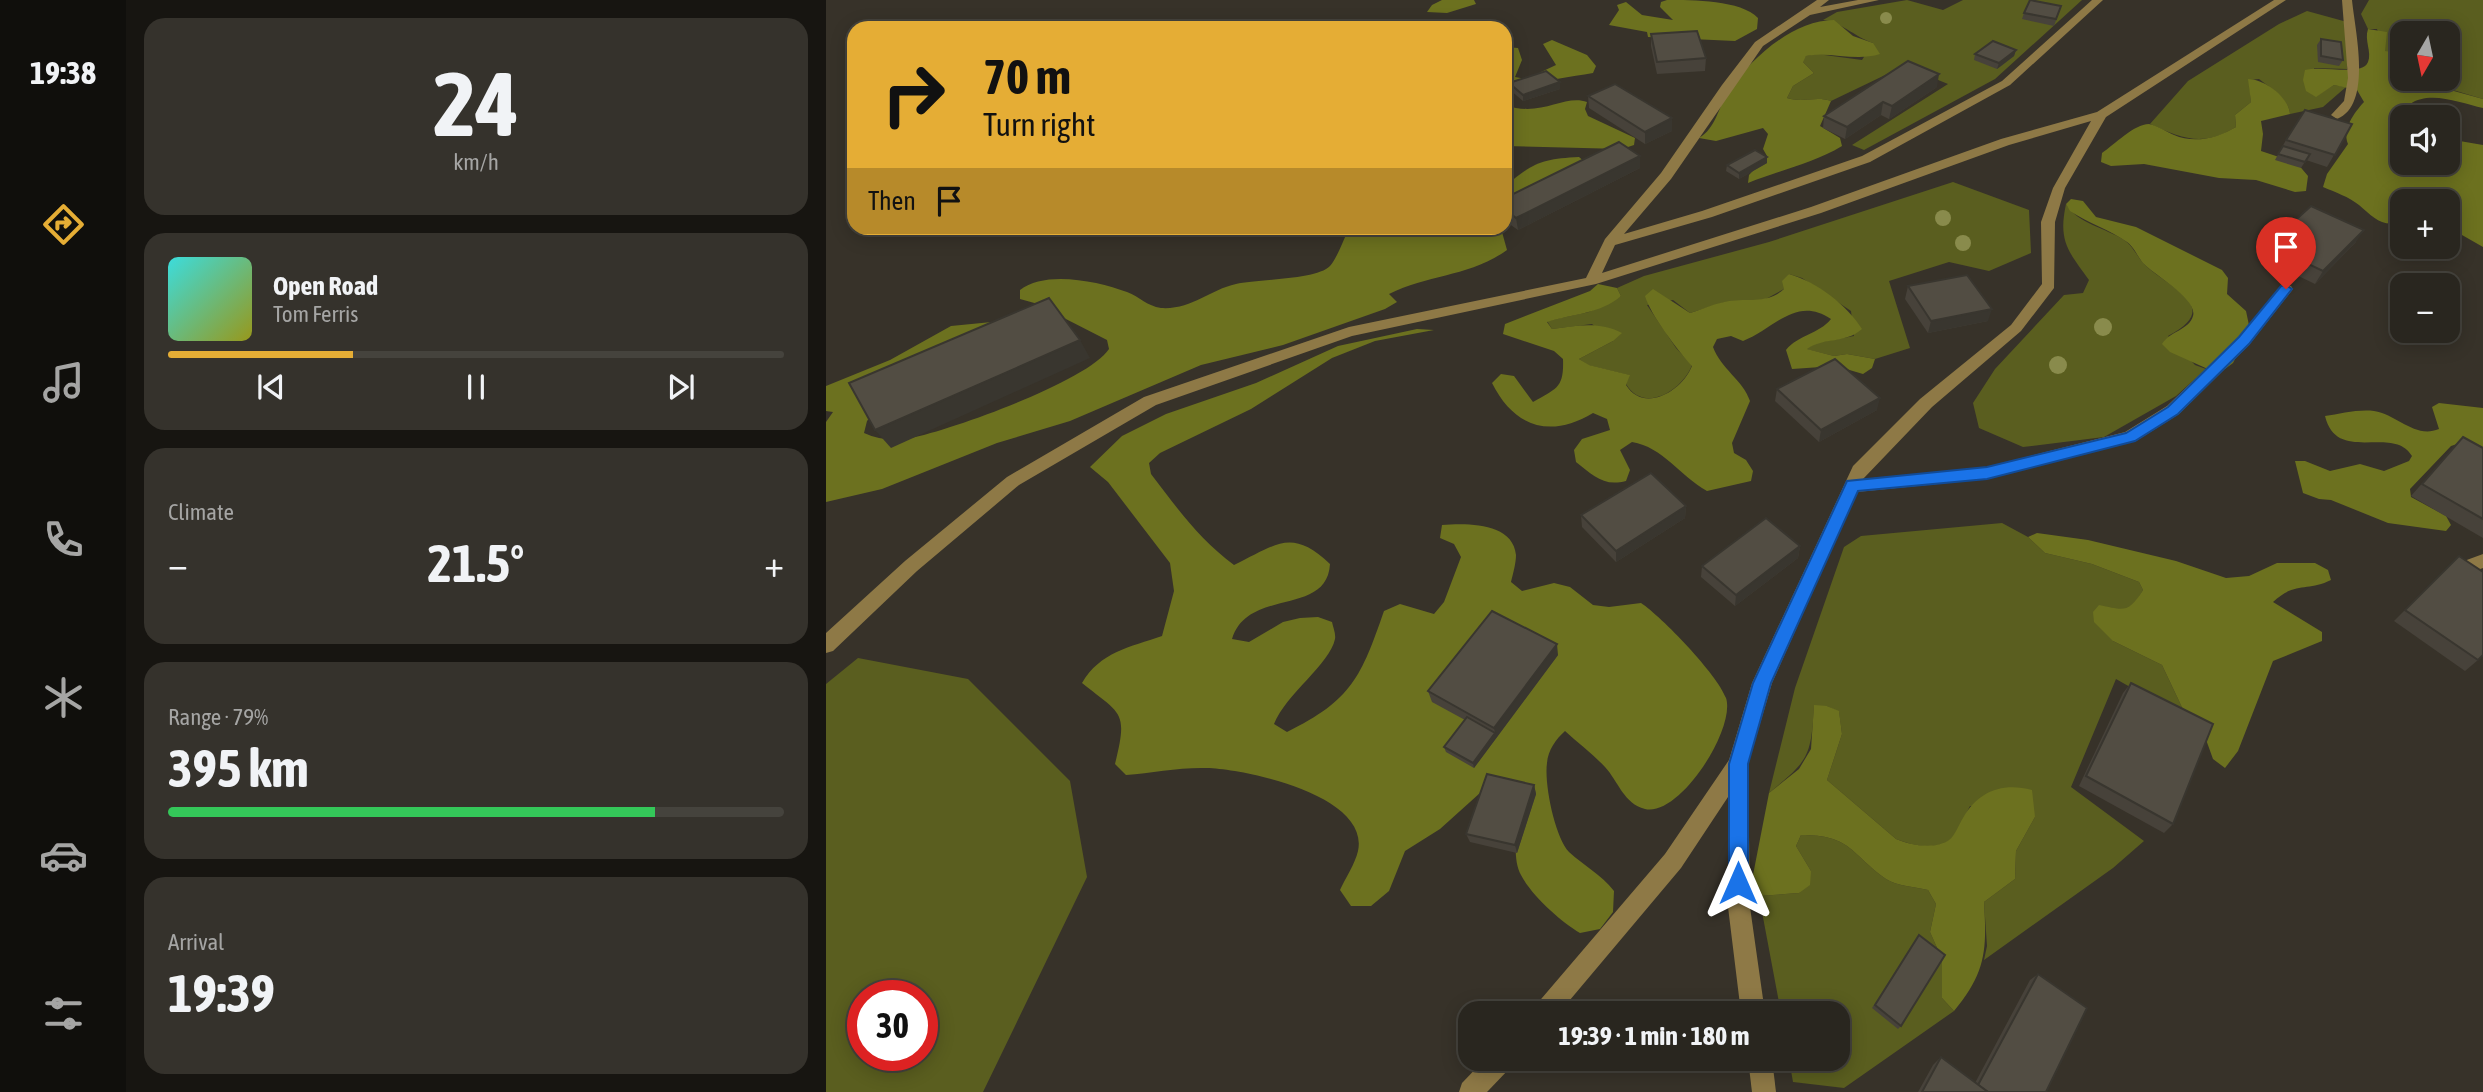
<!DOCTYPE html>
<meta charset="utf-8">
<style>
body{margin:0;font-family:"Asap Condensed",sans-serif;background:#35322c;color:#f1f3f6;height:100vh;display:flex;flex-direction:column;font-size:26px;white-space:nowrap}
*{box-sizing:border-box;margin:0}
p{font-size:23px;color:#a5a5a4}
.icon{flex:none;width:38px;height:38px;fill:none;stroke:currentColor;stroke-width:2;stroke-linecap:round;stroke-linejoin:round}
.map{position:relative;flex:1;overflow:hidden}
.sheet{display:flex;flex-direction:column;gap:18px;padding:18px;background:#171511;width:700px}
.sheet>*{flex:none}
.guide{position:absolute;left:21px;top:21px;width:665px;height:214px;border-radius:21px;box-shadow:0 4px 18px #0003,0 0 0 2px #45433d;background:#e5ad35;color:#111;overflow:hidden}
.needle{width:46px;rotate:189deg}
.tools{position:absolute;left:1564px;top:21px;display:grid;gap:14px}
.tools a{display:grid;place-items:center;width:70px;height:70px;border-radius:14px;background:#29261f;box-shadow:0 4px 18px #0003,0 0 0 2px #45433d;font-size:35px}
.speed{position:absolute;left:21px;top:980px;display:flex;gap:14px;font-size:35px;font-weight:700;text-align:center}
.speed>*{display:grid;place-content:center;width:91px;height:91px;border-radius:50%;background:#29261f;box-shadow:0 4px 18px #0003,0 0 0 2px #45433d;line-height:1}
.speed .limit{border:10px solid #d22;background:#fff;color:#111}
.pin{position:absolute;display:grid;place-items:center;width:60px;height:60px;color:#fff;margin:-72px -30px;border-radius:50% 50% 50% 0;rotate:-45deg;box-shadow:0 0 7px #0007}
.pin .icon{rotate:45deg}
.me{position:absolute;width:77px;margin:-38px;rotate:0deg;stroke-linejoin:round;filter:drop-shadow(0 0 5px #0008)}
.turn{display:flex;align-items:center;gap:24px;height:147px;padding:0 21px;font-size:32px}
.turn .icon{width:91px;height:91px;stroke-width:2.5}
.turn b{display:block;font-size:49px;line-height:60px}
.then{display:flex;align-items:center;height:66px;padding:0 21px;background:#0003;gap:14px;font-size:26px}
.big{font-size:52px;font-weight:700;line-height:1.1}
.sheet .widget{flex:1;display:flex;flex-direction:column;justify-content:center;gap:10px;min-width:0;padding:0 24px;border-radius:21px;background:#35322c}
.sheet .dial{align-items:center;gap:0}
.dial b{font-size:91px;line-height:1}
.song{display:flex;align-items:center;gap:21px}
.cover{width:84px;height:84px;border-radius:10px;background:linear-gradient(135deg,hsl(180 70% 55%),hsl(60 70% 35%))}
.played{height:7px;border-radius:4px;background:linear-gradient(90deg,#e5ad35 30%,#45433d 30%)}
.keys{display:flex;justify-content:space-around;direction:ltr}
.heat{display:flex;justify-content:space-between;align-items:center;font-size:38px;direction:ltr}
.charge{height:10px;border-radius:5px;background:linear-gradient(90deg,#34c759 79%,#45433d 0)}
.trip{position:absolute;left:632px;top:1001px;width:392px;height:70px;border-radius:21px;background:#29261f;box-shadow:0 4px 18px #0003,0 0 0 2px #45433d;font-weight:700;line-height:70px;text-align:center}
main{display:flex;flex:1;min-height:0}
.dock{display:flex;flex-direction:column;width:126px;justify-content:space-around;align-items:center;background:#100f0c;color:#a5a5a4}
.dock .icon{width:49px;height:49px}
.dock .current{color:#e5ad35}
.dock b{font-size:32px;color:#f1f3f6}
.map>svg:first-child{display:block}
.green{fill:#5a5e1f;fill-rule:evenodd}
.forest{fill:#6c711f}
.lines{fill:none;stroke-linecap:round;stroke-linejoin:round}
.minor{fill:#8e7946;fill-rule:evenodd}
.tree{fill:#898b4c}
.wall{fill:#47423a}
.shaded-wall{fill:#39362f}
.building{fill:#524d43;stroke:#39362f;stroke-width:2}
.route{fill:#1a73e8;stroke:#114b97;stroke-width:2}
</style>
<main>
<nav class="dock">
<b>19:38</b>
<svg class="icon current" aria-label="directions" viewBox="0 0 24 24"><path d="M12 3l9 9-9 9-9-9zM9 14v-3h6M13 9l2 2-2 2"/></svg>
<svg class="icon" aria-label="music" viewBox="0 0 24 24"><path d="M9 18V5l10-2v13"/><circle cx="6" cy="18" r="3"/><circle cx="16" cy="16" r="3"/></svg>
<svg class="icon" aria-label="phone" viewBox="0 0 24 24"><path d="M5 4h4l2 5-3 2q2 4 5 5l2-3 5 2v4C11 20 4 13 5 4z"/></svg>
<svg class="icon" aria-label="climate" viewBox="0 0 24 24"><path d="M12 3v18M4 7l16 10M4 17L20 7"/></svg>
<svg class="icon" aria-label="car" viewBox="0 0 24 24"><path d="M5 17H2v-5l4-1 3-4h7l3 4 3 1v5h-3M9 17h6M6 11h13"/><circle cx="7" cy="17" r="2"/><circle cx="17" cy="17" r="2"/></svg>
<svg class="icon" aria-label="filters" viewBox="0 0 24 24"><path d="M4 7h16M4 17h16"/><circle cx="9" cy="7" r="2"/><circle cx="15" cy="17" r="2"/></svg>
</nav>
<section class="sheet">
<div class="widget dial"><b>24</b><p>km/h</p></div>
<div class="widget">
<div class="song"><i class="cover"></i><div><b>Open Road</b><p>Tom Ferris</p></div></div>
<div class="played"></div>
<div class="keys"><svg class="icon" aria-label="previous" viewBox="0 0 24 24"><path d="M18 5L8 12l10 7zM5 5v14"/></svg><svg class="icon" aria-label="pause" viewBox="0 0 24 24"><path d="M8 5v14M16 5v14"/></svg><svg class="icon" aria-label="next" viewBox="0 0 24 24"><path d="M6 5l10 7-10 7zM19 5v14"/></svg></div>
</div>
<div class="widget"><p>Climate</p>
<div class="heat"><a>−</a><b class="big">21.5°</b><a>+</a></div>
</div>
<div class="widget"><p>Range · 79%</p><b class="big">395 km</b><div class="charge"></div></div>
<div class="widget"><p>Arrival</p><b class="big">19:39</b></div>
</section>
<div class="map">
<svg width="1657" height="1092" viewBox="0 0 1657 1092">
<rect width="100%" height="100%" fill="#373229"/>
<g class="green">
<path d="M1081,0L1117,10L1137,0H1256L1169,79L1038,150L1026,145L1122,84L1078,66L1005,101C990,96 977,103 961,98L967,86L988,73L976,61L980,56L991,54L1036,60L1047,43C1029,37 1012,20 997,20L1011,12Z"/>
<path d="M1543,0H1657V99L1617,87L1622,79V33H1577V52L1559,51L1551,29H1542L1535,14Z"/>
<path d="M1481,11L1521,22V69L1488,68L1490,96L1508,85L1520,87L1497,107L1464,114C1463,99 1444,88 1433,79L1423,80L1425,102L1409,115L1410,127C1377,147 1357,139 1324,124L1362,81L1453,24Z"/>
<path d="M1127,182L1203,210L1205,253L1163,271L1123,262L1063,281L1084,348L1049,359L1021,354L1008,356L980,349L990,343L1028,336L1025,311L976,278L963,274L958,289L938,300L899,302L864,313L847,300L821,305L850,348L866,365C856,391 818,414 800,384L803,375L762,365L753,359L787,341L766,324L726,329L721,321L763,312L795,296L791,288L818,276L943,242Z"/>
<path d="M1240,204C1252,224 1280,228 1298,240C1308,247 1311,257 1319,265C1346,290 1397,307 1342,336L1369,365L1380,369L1350,396L1278,437L1197,447L1153,428L1147,403L1169,369L1238,295L1257,293L1263,280C1242,251 1232,241 1240,204Z"/>
<path d="M1176,523L1202,537L1219,553L1266,564L1313,582L1317,590L1308,605L1298,610L1287,641L1336,665L1362,720L1290,679L1245,787L1318,841L1287,868L1158,960L1161,946L1158,902L1189,879L1190,851L1209,817L1144,806C1139,815 1133,833 1124,840C1111,851 1084,845 1070,839L1001,780L1016,734L1013,712L1001,706H988C985,757 983,760 943,793L969,688L1018,547L1035,536Z"/>
<path d="M32,658L142,679L244,781L261,877L157,1092H0V684ZM37,996H96V1055H37Z"/>
<path d="M975,835C1025,835 1024,853 1060,879C1070,886 1090,887 1102,890L1110,904L1104,932L1116,959V998L1128,1011L1018,1088L967,1082L963,1059H1012V1013H955L933,896L973,893L985,871L970,846Z"/>
</g>
<g class="forest">
<path d="M616,0H648L650,4L621,13L601,12L606,5Z"/>
<path d="M841,0C867,0 915,0 932,18L931,29L909,41L822,37L821,32L783,25L793,10L791,5L800,2L816,15L847,20L834,7L835,2Z"/>
<path d="M1008,20L1027,36L1047,43L1054,54C1029,62 1005,51 980,56L977,62L988,73L967,86L961,98C977,103 990,96 1005,101L994,126L1014,138L1016,146C986,164 954,170 922,183L923,175L941,156L937,149L942,134L937,128L890,141L873,138C890,128 892,108 902,92C924,59 967,20 1008,20Z"/>
<path d="M1542,29L1561,32L1559,51L1577,52V79H1620L1617,88L1657,99V108C1635,103 1604,90 1584,104L1580,117H1577V163H1622V139L1657,145V247L1622,227V201H1577V221C1557,229 1547,217 1533,205C1523,197 1509,192 1497,187L1501,174L1522,144C1516,129 1528,113 1538,102L1531,90L1508,85L1490,97L1480,91L1477,80L1479,70C1497,65 1536,77 1542,62C1546,52 1538,40 1542,29Z"/>
<path d="M726,40L761,55L770,66L767,73C738,78 704,81 680,98L679,105C715,118 738,94 761,102L759,109L762,116L809,138L808,145L796,149L679,146V47L692,48L696,60L689,77L700,79L730,65L717,44Z"/>
<path d="M1422,79C1438,79 1463,97 1464,114L1435,121L1437,134L1435,151L1471,163L1482,176L1480,191L1469,192L1430,180L1393,178L1318,164L1285,166L1275,162L1276,153C1288,145 1308,124 1323,124C1330,125 1341,132 1348,135C1368,144 1392,138 1410,127L1409,115L1425,102Z"/>
<path d="M753,157L760,163L703,196L682,193L680,186C707,162 717,159 753,157Z"/>
<path d="M1245,199L1257,201L1270,217L1310,227L1396,270L1402,278L1401,294L1420,311L1424,330L1407,363L1399,369L1384,370L1344,352L1336,344C1344,331 1363,330 1367,316C1372,299 1328,275 1317,263C1311,256 1309,248 1301,242C1284,230 1262,223 1244,211L1240,204Z"/>
<path d="M580,228H668L676,232L681,250C643,277 603,274 563,294L571,302L559,309L457,345L375,365L244,421L171,443L56,489L0,502V422L7,412L0,411V386L64,360L125,326L176,321L50,410L41,421L38,433C53,440 69,441 85,438C126,430 262,381 283,349L281,340L234,316L230,309L194,299V290C219,270 272,281 301,292C314,297 321,306 335,308C365,310 383,290 410,284C430,279 491,280 504,266C511,258 516,243 521,233Z"/>
<path d="M963,274C991,282 1021,305 1036,329C1019,344 998,337 981,349L1008,356L1021,354L1049,359L1046,368L1037,374L1010,366L966,369L960,350C972,335 993,334 1005,319C970,295 948,329 917,341L905,336L891,339L887,347C895,369 917,380 924,401L906,443L908,453L920,460L927,471L925,481L881,491C854,476 837,447 806,442L794,450L804,470L800,481C777,487 767,475 750,462L748,450L756,439L784,430L781,419L767,413C724,439 688,427 666,383L675,374L688,376L707,402C731,388 738,388 737,359L728,351L677,334L679,324L764,291L772,284L791,288L795,296C774,314 746,314 721,322L726,329C751,326 773,321 796,333L787,341L753,359L763,365L804,375L800,385C818,414 856,391 866,366C852,351 824,314 819,296L827,289L864,313C877,309 890,303 903,301C923,298 941,304 958,289L956,281Z"/>
<path d="M591,329L608,330L549,341L506,358L425,409L334,453L323,463L325,474C351,508 373,539 408,565C450,545 465,527 504,564C501,617 422,587 406,639L423,642L457,622L474,618L492,617L506,622C507,627 510,634 509,639C504,664 460,694 448,724L461,732C526,700 535,677 558,611L574,604L608,614L618,602L635,557L628,544L614,538L616,525C640,523 687,522 690,555C690,563 687,574 685,582L696,591L728,583L744,587L767,605L783,607L815,603C836,617 891,674 900,698C910,728 854,817 819,809C798,804 792,781 779,767C767,754 752,743 739,731C730,739 722,750 721,763C718,784 729,837 743,852C758,866 775,874 788,891L787,912L774,929L754,933C735,922 705,895 695,875C684,856 693,814 695,793L684,779L664,784L614,829L579,851L563,891L545,906H525L514,890C519,879 529,864 532,851C544,795 419,769 381,768C355,767 326,773 300,775L289,764C302,711 296,715 256,683C274,652 304,647 336,636L348,591L344,563L282,482L264,467L296,436L340,414L430,383L512,346Z"/>
<path d="M1613,403L1657,408V451L1634,443L1625,446L1584,489L1585,497L1620,516L1625,525L1620,531L1562,523L1505,500L1493,499L1477,493L1469,461H1479L1504,471L1534,464L1558,471L1583,461L1586,456C1567,424 1511,465 1499,416C1514,414 1532,409 1548,411C1572,415 1589,439 1613,429L1606,407Z"/>
<path d="M1211,533L1262,540L1350,561L1400,578L1423,576L1451,563H1489L1502,570L1505,580C1481,592 1469,581 1447,602L1496,632V641L1447,661L1412,751L1399,768L1387,759L1378,734L1362,720L1336,665L1287,641L1268,622L1267,612L1273,605C1298,610 1302,614 1317,590L1313,582L1266,564L1219,553L1202,537Z"/>
<path d="M988,705L1001,706L1013,711L1016,734L1001,780L1070,839C1084,845 1109,850 1123,840C1129,836 1133,824 1137,818C1152,791 1177,782 1206,790L1209,817L1190,851L1189,879L1158,902C1161,950 1160,973 1128,1011L1116,998V959L1104,932L1110,904L1102,890C1090,887 1070,886 1060,879C1024,853 1025,835 975,835L970,846L985,871L984,885L973,893L933,896L927,875L943,793L973,769L985,749Z"/>
</g>
<g class="lines">
<g class="minor">
<path d="M991,0H1003L994,7L1032,0H1053L984,15L937,46L845,179L798,234L876,211L1036,156L1176,81L1266,0H1277L1184,85L1044,162L886,217L789,245L776,273L985,207L1175,139L1271,112L1448,0H1460L1280,117L1239,188L1229,222L1228,288L1195,331L1106,407L1037,479L1161,467L1299,432L1341,406L1413,337L1455,286H1465L1467,289L1423,345L1353,414L1310,441L1161,479L1031,492L946,683L922,764L924,907L939,1013H915L902,907V797L855,868L733,1013H706L710,1005L839,854L903,760L926,683L1027,466L1094,399L1185,325L1216,284L1215,222L1227,188L1265,121L1183,145L995,213L770,284L526,336L330,405L193,485L91,571L7,651L0,653V633L79,561L181,477L318,397L523,327L760,278L779,239L835,173L896,85L929,42Z"/>
<path d="M1516,0H1526C1529,31 1547,105 1511,119L1505,115L1518,101L1522,78Z"/>
<path d="M1657,554V568L1644,573L1638,571L1635,566L1638,561Z"/>
<path d="M659,1059H687L684,1068L661,1092H633L636,1083Z"/>
<path d="M922,1059H946L950,1092H926Z"/>
</g>
</g>
<g class="tree">
<circle cx="1060" cy="18" r="6"/>
<circle cx="1117" cy="218" r="8"/>
<circle cx="1137" cy="243" r="8"/>
<circle cx="1277" cy="327" r="9"/>
<circle cx="1232" cy="365" r="9"/>
</g>
<g class="wall">
<path d="M1235,6L1228,26L1196,19L1198,13Z"/>
<path d="M825,34L880,58L879,71L831,74L825,46Z"/>
<path d="M1495,39L1517,60L1513,66L1492,62L1491,45Z"/>
<path d="M1190,50L1188,56L1171,69L1148,60L1149,54Z"/>
<path d="M683,83L734,89L697,101L684,90Z"/>
<path d="M1111,87L1063,119L1055,115L1019,139L997,128L998,116Z"/>
<path d="M762,96L846,131L819,144L763,108Z"/>
<path d="M1526,124L1501,167L1480,160L1475,168L1449,160L1460,140Z"/>
<path d="M814,156V168L692,230L679,221V198Z"/>
<path d="M941,157V163L913,179L900,171L901,165Z"/>
<path d="M1530,242L1489,284L1435,258L1442,245Z"/>
<path d="M1082,286L1162,321L1102,333L1079,299Z"/>
<path d="M951,389L1051,410L993,442L949,401Z"/>
<path d="M1637,437L1657,448V538L1585,496Z"/>
<path d="M860,506L859,518L790,562L756,527L755,515Z"/>
<path d="M974,546L972,558L909,606L875,577L876,566Z"/>
<path d="M1621,568L1652,660L1639,671L1568,621Z"/>
<path d="M732,655L648,768L620,752L618,747L639,720L606,702L602,691Z"/>
<path d="M1305,683L1347,824L1338,833L1253,786L1297,693Z"/>
<path d="M708,785L710,794L691,853L644,842L640,834Z"/>
<path d="M1093,935L1075,1026L1072,1029L1046,1008Z"/>
<path d="M1212,974L1220,1092H1092L1107,1065L1115,1057L1149,1083L1204,980Z"/>
</g>
<g class="shaded-wall">
<path d="M1190,50L1188,56L1171,69L1173,63Z"/>
<path d="M1113,74L1111,87L1063,119L1066,106Z"/>
<path d="M734,82V89L697,101V95Z"/>
<path d="M1057,102L1055,115L1019,139L1021,127Z"/>
<path d="M846,118V131L819,144V132Z"/>
<path d="M814,156V168L692,230L690,218Z"/>
<path d="M941,157V163L913,179V173Z"/>
<path d="M1538,230L1530,242L1489,284L1497,271Z"/>
<path d="M1166,309L1162,321L1102,333L1105,321Z"/>
<path d="M254,340L264,358L65,448L49,430Z"/>
<path d="M1054,398L1051,410L993,442L995,430Z"/>
<path d="M860,506L859,518L790,562V551Z"/>
<path d="M974,546L972,558L909,606L910,595Z"/>
<path d="M731,644L732,655L648,768L647,763L669,733L668,728Z"/>
<path d="M708,785L710,794L691,853L689,845Z"/>
</g>
<g class="building">
<path d="M1204,0L1235,6L1230,19L1198,13Z"/>
<path d="M871,31L880,58L831,62L825,34Z"/>
<path d="M1495,39L1515,42L1517,60L1495,56Z"/>
<path d="M1167,41L1190,50L1173,63L1149,54Z"/>
<path d="M1082,61L1113,74L1066,106L1057,102L1021,127L998,116Z"/>
<path d="M720,71L734,82L697,95L683,83Z"/>
<path d="M789,84L846,118L819,132L762,96Z"/>
<path d="M1479,110L1526,124L1509,155L1460,140Z"/>
<path d="M793,142L814,156L690,218L679,209V198Z"/>
<path d="M1457,146L1484,154L1479,162L1452,154Z"/>
<path d="M929,150L941,157L913,173L901,165Z"/>
<path d="M1485,206L1538,230L1497,271L1442,245Z"/>
<path d="M1141,275L1166,309L1105,321L1082,286Z"/>
<path d="M223,298L254,340L49,430L23,383Z"/>
<path d="M1009,359L1054,398L995,430L951,389Z"/>
<path d="M1637,437L1657,448V519L1596,484Z"/>
<path d="M825,473L860,506L790,551L755,515Z"/>
<path d="M940,518L974,546L910,595L876,566Z"/>
<path d="M1633,556L1657,572V655L1652,660L1579,610Z"/>
<path d="M666,611L731,644L668,728L602,691Z"/>
<path d="M1305,683L1387,724L1347,824L1260,776Z"/>
<path d="M641,717L669,733L647,763L618,747Z"/>
<path d="M661,774L708,785L689,845L640,834Z"/>
<path d="M1093,935L1119,955L1075,1026L1049,1005Z"/>
<path d="M1212,974L1261,1008L1220,1092H1162L1152,1085Z"/>
<path d="M1115,1057L1162,1092H1096Z"/>
</g>
<path class="route" d="M1460,285L1466,289L1423,344L1352,414L1309,441L1161,479L1032,491L945,683L922,764V883L919,890L912,893L905,890L903,883V764L927,683L1021,481L1161,467L1300,433L1342,407L1413,337L1455,286Z"/>
</svg>
<div class="tools">
<a><svg class="needle" viewBox="-14 -14 28 28"><path d="M0-13l5 13h-10z" fill="#e53935"/><path d="M0 13l5-13h-10z" fill="#a5a5a4"/></svg></a>
<a><svg class="icon" aria-label="sound" viewBox="0 0 24 24"><path d="M4 9h4l5-4v14l-5-4H4zM17 9q2 3 0 6"/></svg></a>
<a>+</a>
<a>−</a>
</div>
<div class="speed"><div class="limit">30</div></div>
<div class="pin" style="left:1460px;top:289px;background:#d93025"><svg class="icon" aria-label="arrive" viewBox="0 0 24 24"><path d="M6 21V4h12l-3 4 3 4H6"/></svg></div>
<svg class="me" style="left:912px;top:883px" viewBox="-20 -20 40 40"><path d="M0-17L14 15 0 8-14 15z" fill="#1a73e8" stroke="#fff" stroke-width="4"/></svg>
<div class="trip">19:39 · 1 min · 180 m</div>
<div class="guide">
<div class="turn"><svg class="icon" aria-label="right" viewBox="0 0 24 24"><path d="M7 20v-9h11M14 6l5 5-5 5"/></svg><div><b>70 m</b>Turn right</div></div>
<div class="then">Then<svg class="icon" aria-label="arrive" viewBox="0 0 24 24"><path d="M6 21V4h12l-3 4 3 4H6"/></svg></div>
</div>
</div>
</main>
